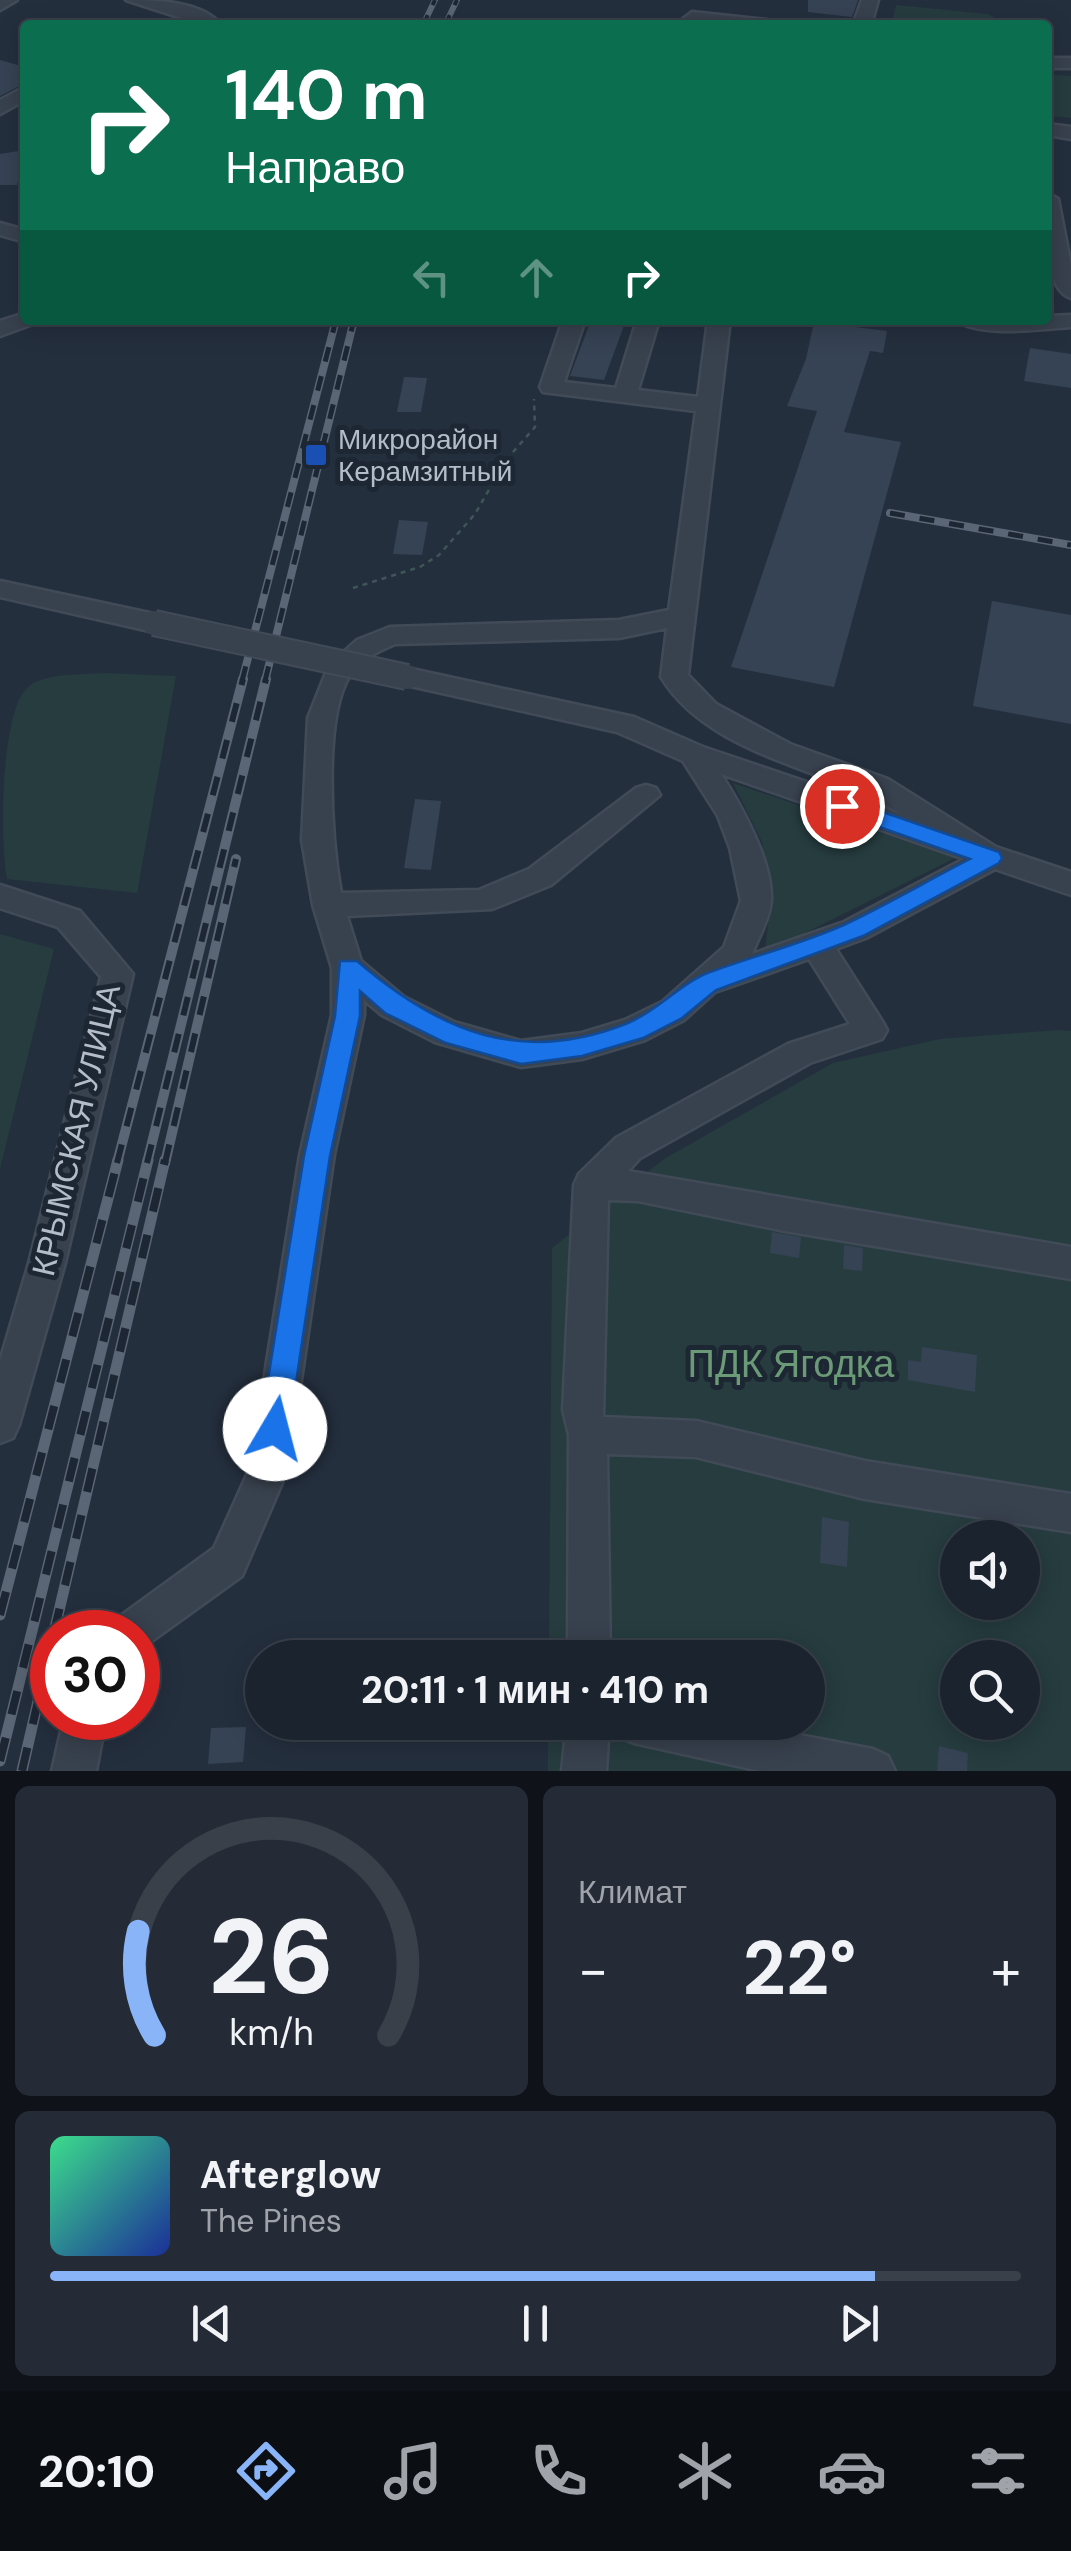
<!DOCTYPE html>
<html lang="ru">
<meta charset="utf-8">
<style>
body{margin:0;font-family:"DM Sans",sans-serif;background:#242b36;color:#f1f3f6;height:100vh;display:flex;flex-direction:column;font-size:38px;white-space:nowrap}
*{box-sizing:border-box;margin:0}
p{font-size:32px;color:#a0a4aa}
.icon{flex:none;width:55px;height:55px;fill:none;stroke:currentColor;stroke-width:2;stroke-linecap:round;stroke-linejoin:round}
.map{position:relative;height:1771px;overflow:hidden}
.panel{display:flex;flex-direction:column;gap:15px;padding:15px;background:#0f1319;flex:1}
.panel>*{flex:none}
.banner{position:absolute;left:20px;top:20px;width:1032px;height:305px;border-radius:10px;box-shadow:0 5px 25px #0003,0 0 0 2px #39404a;background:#0b6e4f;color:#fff;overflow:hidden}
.tools{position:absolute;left:940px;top:1520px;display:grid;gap:20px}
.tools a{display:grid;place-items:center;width:100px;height:100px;border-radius:50%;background:#1b232e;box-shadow:0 5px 25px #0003,0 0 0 2px #39404a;font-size:50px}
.speed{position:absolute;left:30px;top:1610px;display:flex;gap:20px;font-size:50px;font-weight:700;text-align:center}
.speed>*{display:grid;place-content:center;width:130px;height:130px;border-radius:50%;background:#1b232e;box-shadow:0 5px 25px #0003,0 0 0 2px #39404a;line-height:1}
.speed .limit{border:15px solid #d22;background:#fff;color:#111}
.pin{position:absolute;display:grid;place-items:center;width:85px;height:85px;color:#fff;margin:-42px;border:5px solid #fff;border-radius:50%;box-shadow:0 2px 10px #0007}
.me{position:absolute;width:110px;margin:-55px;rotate:8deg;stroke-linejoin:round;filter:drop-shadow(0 0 8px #0008)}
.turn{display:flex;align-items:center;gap:35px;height:210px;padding:0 40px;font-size:45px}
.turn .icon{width:130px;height:130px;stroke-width:2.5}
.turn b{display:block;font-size:70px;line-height:85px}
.lanes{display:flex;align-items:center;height:95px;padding:0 40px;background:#0003;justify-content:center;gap:50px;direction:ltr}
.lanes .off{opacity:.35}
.big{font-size:75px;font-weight:700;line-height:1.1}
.panel .widget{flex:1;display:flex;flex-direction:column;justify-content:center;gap:15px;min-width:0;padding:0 35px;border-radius:15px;background:#242b36}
.panel .dial{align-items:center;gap:0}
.dial svg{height:260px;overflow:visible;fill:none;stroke:#39404a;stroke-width:7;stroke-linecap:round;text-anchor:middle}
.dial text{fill:#f1f3f6;stroke:none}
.song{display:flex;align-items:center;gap:30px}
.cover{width:120px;height:120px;border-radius:15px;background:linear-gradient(135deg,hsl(150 70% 55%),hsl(230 70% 35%))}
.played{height:10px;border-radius:5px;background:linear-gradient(90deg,#8ab4f8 85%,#39404a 85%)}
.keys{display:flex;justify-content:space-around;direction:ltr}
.heat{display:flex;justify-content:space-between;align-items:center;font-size:55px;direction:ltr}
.panel .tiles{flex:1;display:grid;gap:15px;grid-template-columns:1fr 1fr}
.widget:last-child{grid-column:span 2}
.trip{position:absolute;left:245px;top:1640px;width:580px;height:100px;border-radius:50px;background:#1b232e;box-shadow:0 5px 25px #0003,0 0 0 2px #39404a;font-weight:700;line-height:100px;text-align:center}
.tabs{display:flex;height:160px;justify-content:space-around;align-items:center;background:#0b0e12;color:#a0a4aa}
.tabs .icon{width:70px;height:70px}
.tabs .on{color:#8ab4f8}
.tabs b{font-size:45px;color:#f1f3f6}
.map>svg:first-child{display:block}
.green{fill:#263c3f;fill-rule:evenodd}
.building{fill:#364354}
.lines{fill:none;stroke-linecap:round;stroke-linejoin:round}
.minor-casing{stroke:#414a57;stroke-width:5}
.path{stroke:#3f5557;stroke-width:2.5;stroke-dasharray:5 5;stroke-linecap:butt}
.minor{fill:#38414e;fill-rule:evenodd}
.rail-far3-casing{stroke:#5a6575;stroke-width:6}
.rail-far2-casing{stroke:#5a6575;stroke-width:8}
.rail-far1-casing{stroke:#5a6575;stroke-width:10}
.rail-casing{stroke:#5a6575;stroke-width:11}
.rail-far3{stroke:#1d2633;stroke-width:4;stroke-dasharray:11;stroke-linecap:butt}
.rail-far2{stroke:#1d2633;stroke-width:5;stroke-dasharray:15;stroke-linecap:butt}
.rail-far1{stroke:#1d2633;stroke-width:6;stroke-dasharray:19;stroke-linecap:butt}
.rail{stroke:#1d2633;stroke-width:8;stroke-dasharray:24;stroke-linecap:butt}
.minor-bridge-casing{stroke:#414a57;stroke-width:28;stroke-linecap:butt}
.minor-bridge{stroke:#38414e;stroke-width:24}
.route{fill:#1a73e8;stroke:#114b97;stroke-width:2.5}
.transit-dot{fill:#1a4fb4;stroke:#1d2633;stroke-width:4}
.labels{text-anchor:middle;stroke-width:10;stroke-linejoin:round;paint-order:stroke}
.far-poi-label{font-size:28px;fill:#b4bcc9;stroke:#1d2633;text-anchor:start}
.street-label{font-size:32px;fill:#b4bcc9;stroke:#1d2633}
.near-park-label{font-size:38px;fill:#6b9a76;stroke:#1d2633}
</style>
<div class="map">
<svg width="1071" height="1771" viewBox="0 0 1071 1771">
<rect width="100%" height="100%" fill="#242f3e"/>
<g class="green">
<path d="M896,5L988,14L994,17L996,25L893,18Z"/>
<path d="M1048,74L1071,76V118L1048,116Z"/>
<path d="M104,673L176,676L137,893L7,879C0,843 0,715 27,688C45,672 81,675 104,673Z"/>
<path d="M733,783L955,858L765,953L770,904L762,842Z"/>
<path d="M0,934L54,949L0,1169Z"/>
<path d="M1059,1030L1071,1031V1771H548V1723L808,1722V1658L549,1657L552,1248L664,1159L833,1063L940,1039ZM958,1538H1022V1602H958ZM958,1658H1022V1722H958Z"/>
</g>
<g class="building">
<path d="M808,0H858L852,17L808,12Z"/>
<path d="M0,60L25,67V83L0,96Z"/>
<path d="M25,150L17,185H0V154Z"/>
<path d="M591,320H626L604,380L570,376Z"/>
<path d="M814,322L887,331L883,353L870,351L844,432L901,442L834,687L731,667L817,411L787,406L806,359Z"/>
<path d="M1030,348L1071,354V388L1024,381Z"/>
<path d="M404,377L427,378L421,412H397Z"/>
<path d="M399,520L428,522L422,555L393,554Z"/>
<path d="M992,601L1071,615V724L973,706Z"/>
<path d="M415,799L441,801L431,870L404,868Z"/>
<path d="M772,1232L801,1237L799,1258L770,1253Z"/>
<path d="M844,1245L863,1248L862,1271L843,1269Z"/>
<path d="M922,1347L977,1355L975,1392L908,1380V1360L921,1362Z"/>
<path d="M822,1517L849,1522L847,1567L820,1563Z"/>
<path d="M246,1727L243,1762L208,1764L211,1728Z"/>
<path d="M939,1746L968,1753L967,1771H937Z"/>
</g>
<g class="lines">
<g class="minor-casing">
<g id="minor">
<path d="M0,0H17L0,10Z"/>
<path d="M126,0C155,0 202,1 221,25H203Z"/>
<path d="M862,0H878L871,25H853Z"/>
<path d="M692,12L767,20L776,25H675Z"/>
<rect x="1048" y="58" width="23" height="10"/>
<path d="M25,87V100L0,114V100Z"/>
<path d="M1048,124L1071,127V139L1048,135Z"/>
<path d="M1048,193L1058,199L1071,266V298C1042,290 1046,217 1048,193Z"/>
<path d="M0,223L25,230V242L0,235Z"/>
<path d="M25,313V320H35L33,324L0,336V321Z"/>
<path d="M1071,315V327C1043,329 977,338 957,320H1048V316Z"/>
<path d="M563,320H585L564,382L616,388L637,320H659L638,390L698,397L708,320H730L688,675L716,704L790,744L888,779L996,847L1071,872V895L995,869L866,938L836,949L882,1021L887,1030L882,1039L810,1063L640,1158L628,1171L1071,1247V1279L785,1231L638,1201L608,1200L603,1417L696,1421L865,1461L1071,1494V1532L865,1499L696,1457L607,1454L610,1658H568L569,1435L563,1410L574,1185L579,1174L616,1138L788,1044L850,1024L809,959L715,992L684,1020L645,1040L582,1059L521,1067L435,1042L382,1015L364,1000V1015L334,1155L288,1469L242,1576L138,1651V1632H114L119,1617L214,1548L250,1468L300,1155L332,1015V968L313,905L302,840L308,718L329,665L357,640L390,627L619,620L669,610L696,411L543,392L540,387ZM667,628L661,677C710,757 827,767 901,814L703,747L634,717L407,668L397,671L394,677L397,683L617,732L683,761L718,816L730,848L741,901L724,947L662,1002L625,1020L582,1033L521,1041L454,1022L404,997L361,961L347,916L492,909L551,885L660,795L656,788L646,785L636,788L529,869L479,890L341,893C332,843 322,719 350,675C359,660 379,651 395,644L619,638ZM721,774L964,859L844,922L752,954C758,939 770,917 771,901C773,862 741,805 721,774Z"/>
<path d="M0,581L154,614L167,623L154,632L0,597Z"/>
<path d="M0,885L80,911L133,974L65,1263L19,1425L13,1438L0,1443V1361L29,1263L101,977L58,927L0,908Z"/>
<path d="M64,1718H106L96,1771H52Z"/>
<path d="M567,1722H609L606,1771H562Z"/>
<path d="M613,1722H730L873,1749L888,1756L895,1771H760L634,1743L619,1737Z"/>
</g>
</g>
<path class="path" d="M353,588L420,567L439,555L475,514L506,460L535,427L534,399"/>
<use href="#minor" class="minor"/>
<g class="rail-far3-casing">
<g id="rail-far3">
<path d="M423,25L435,0"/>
<path d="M445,25L457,0"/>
</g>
</g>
<g class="rail-far2-casing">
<g id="rail-far2">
<path d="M890,513L1071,545"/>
<path d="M242,681L336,320"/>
<path d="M265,681L354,320"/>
</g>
</g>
<g class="rail-far1-casing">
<g id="rail-far1">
<path d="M117,1163L243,679"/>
<path d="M147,1163L266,679"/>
<path d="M165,1163L236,859"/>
</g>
</g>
<g class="rail-casing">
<g id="rail">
<path d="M0,1615L118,1160"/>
<path d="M54,1632L165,1160"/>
<path d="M0,1761L148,1160"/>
<path d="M22,1771L52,1640"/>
</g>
</g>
<use href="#rail-far3" class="rail-far3"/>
<use href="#rail-far2" class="rail-far2"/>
<use href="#rail-far1" class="rail-far1"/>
<use href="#rail" class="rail"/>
<g class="minor-bridge-casing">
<path id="minor-bridge" d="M154,623L407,677"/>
</g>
<use href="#minor-bridge" class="minor-bridge"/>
</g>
<path class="route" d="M842,798L999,852L1002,858L999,863L863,936L716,990L682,1018L643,1038L582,1056L521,1064L446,1043L385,1013L360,991V1016L330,1156L289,1429L285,1439L275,1443L265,1439L260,1429L304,1156L335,1016L340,961H357C440,1032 521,1066 628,1023C657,1011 679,985 705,974C752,956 803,944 848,923C890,903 929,880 970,859L834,811L831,806Z"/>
<rect class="transit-dot" x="304" y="443" width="24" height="24" rx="5"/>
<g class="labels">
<g class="far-poi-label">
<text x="338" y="449">Микрорайон<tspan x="338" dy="32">Керамзитный</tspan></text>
</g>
<g class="street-label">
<text transform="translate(76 1130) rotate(-77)" y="11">КРЫМСКАЯ УЛИЦА</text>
</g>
<g class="near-park-label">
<text x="791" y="1377">ПДК Ягодка</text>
</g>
</g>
</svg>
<div class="tools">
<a><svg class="icon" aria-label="sound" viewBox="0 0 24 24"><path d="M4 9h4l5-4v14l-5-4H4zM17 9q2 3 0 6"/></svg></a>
<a><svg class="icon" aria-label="search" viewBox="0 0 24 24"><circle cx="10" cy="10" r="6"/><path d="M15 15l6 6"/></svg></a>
</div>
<div class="speed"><div class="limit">30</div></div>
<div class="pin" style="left:842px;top:806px;background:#d93025"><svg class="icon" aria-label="arrive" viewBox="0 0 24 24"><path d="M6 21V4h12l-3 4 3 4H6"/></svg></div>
<svg class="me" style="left:275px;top:1429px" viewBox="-20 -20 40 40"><circle r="19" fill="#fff"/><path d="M0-13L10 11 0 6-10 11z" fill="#1a73e8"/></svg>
<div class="trip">20:11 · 1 мин · 410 m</div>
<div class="banner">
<div class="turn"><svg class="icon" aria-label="right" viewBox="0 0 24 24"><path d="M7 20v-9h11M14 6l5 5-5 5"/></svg><div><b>140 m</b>Направо</div></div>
<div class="lanes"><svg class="icon off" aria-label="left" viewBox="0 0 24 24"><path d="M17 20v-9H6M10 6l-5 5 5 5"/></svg><svg class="icon off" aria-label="ahead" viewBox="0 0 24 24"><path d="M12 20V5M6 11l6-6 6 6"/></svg><svg class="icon" aria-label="right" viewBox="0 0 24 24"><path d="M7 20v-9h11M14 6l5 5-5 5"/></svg></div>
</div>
</div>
<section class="panel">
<div class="tiles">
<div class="widget dial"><svg viewBox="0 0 100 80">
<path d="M14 69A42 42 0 1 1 86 69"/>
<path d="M14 69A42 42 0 0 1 9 37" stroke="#8ab4f8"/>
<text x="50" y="56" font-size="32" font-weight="700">26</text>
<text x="50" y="72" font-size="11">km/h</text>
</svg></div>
<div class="widget"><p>Климат</p>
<div class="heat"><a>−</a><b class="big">22°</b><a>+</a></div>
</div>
<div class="widget">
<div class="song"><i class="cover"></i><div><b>Afterglow</b><p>The Pines</p></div></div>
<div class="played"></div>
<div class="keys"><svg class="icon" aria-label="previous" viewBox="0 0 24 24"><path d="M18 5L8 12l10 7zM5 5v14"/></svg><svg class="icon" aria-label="pause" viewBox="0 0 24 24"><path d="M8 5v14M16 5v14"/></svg><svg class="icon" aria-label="next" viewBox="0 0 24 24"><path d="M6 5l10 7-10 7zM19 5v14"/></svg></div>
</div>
</div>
</section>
<nav class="tabs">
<b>20:10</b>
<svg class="icon on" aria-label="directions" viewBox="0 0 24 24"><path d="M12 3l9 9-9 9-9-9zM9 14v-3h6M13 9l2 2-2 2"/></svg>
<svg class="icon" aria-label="music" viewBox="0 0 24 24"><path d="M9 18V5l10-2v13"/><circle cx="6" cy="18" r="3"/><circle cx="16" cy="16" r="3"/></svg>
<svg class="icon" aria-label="phone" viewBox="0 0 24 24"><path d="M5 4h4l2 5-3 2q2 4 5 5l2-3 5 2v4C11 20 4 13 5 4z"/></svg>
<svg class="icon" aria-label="climate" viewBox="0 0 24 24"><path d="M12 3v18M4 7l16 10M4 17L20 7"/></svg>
<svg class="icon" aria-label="car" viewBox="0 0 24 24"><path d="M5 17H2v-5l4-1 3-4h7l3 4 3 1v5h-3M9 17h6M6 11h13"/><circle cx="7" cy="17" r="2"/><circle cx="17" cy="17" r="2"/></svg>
<svg class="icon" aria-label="filters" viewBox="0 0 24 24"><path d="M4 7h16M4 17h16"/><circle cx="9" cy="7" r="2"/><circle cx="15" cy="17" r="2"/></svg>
</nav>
